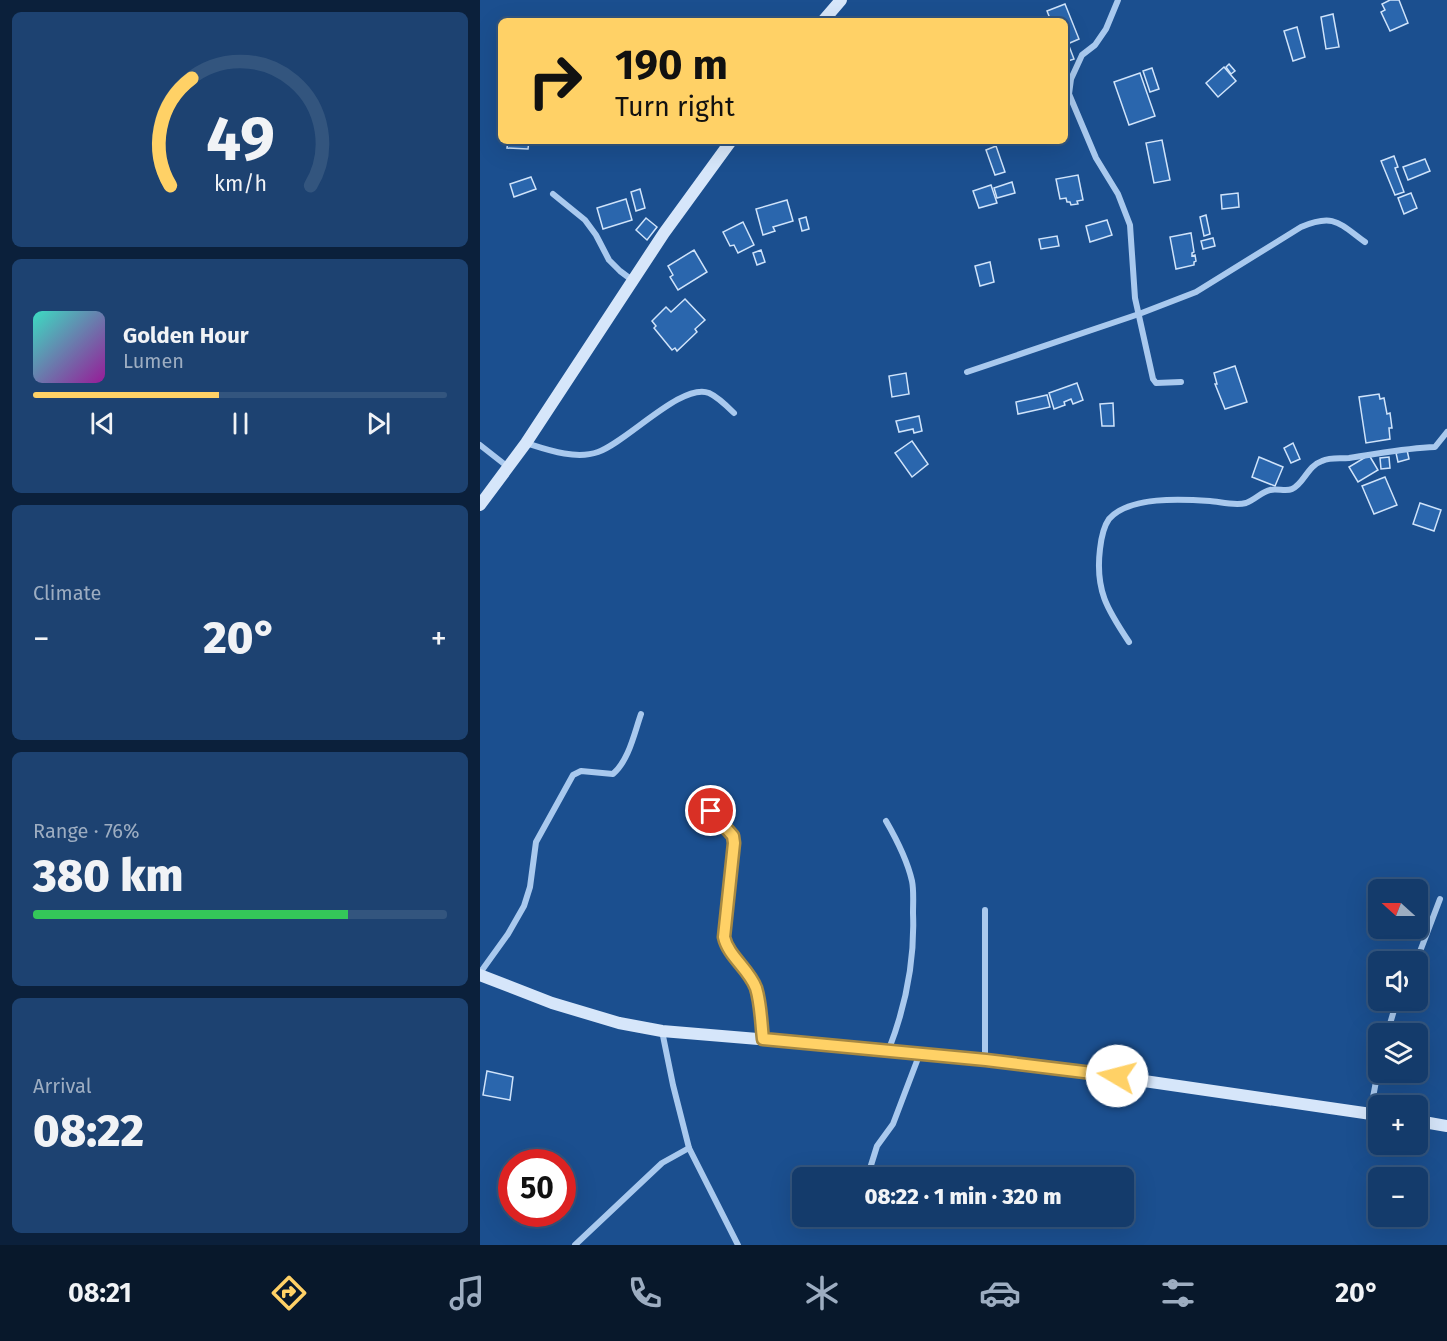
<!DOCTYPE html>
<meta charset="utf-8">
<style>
body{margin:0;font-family:"Fira Sans",sans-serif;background:#1d4271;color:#f1f3f6;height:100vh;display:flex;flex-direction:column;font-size:22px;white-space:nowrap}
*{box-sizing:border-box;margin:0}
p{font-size:20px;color:#9dadc1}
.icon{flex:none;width:33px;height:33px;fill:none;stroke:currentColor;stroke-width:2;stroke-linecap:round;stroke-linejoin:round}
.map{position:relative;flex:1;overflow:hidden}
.side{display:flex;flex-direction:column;gap:12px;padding:12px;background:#0b203b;width:480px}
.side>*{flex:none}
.top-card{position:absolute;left:18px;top:18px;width:570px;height:126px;border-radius:9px;box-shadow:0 6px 24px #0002,0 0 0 2px #33557e;background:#ffd166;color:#111;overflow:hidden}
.needle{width:39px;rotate:291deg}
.fabs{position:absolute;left:888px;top:879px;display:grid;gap:12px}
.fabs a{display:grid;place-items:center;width:60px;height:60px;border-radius:9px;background:#143b6b;box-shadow:0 6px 24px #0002,0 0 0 2px #33557e;font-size:30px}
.speed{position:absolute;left:18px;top:1149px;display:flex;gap:12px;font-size:30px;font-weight:700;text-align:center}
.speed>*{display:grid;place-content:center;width:78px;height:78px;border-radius:50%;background:#143b6b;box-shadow:0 6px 24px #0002,0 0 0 2px #33557e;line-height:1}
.speed .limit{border:9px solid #d22;background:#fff;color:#111}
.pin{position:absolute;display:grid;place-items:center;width:51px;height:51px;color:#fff;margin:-26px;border:3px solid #fff;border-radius:50%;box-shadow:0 2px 6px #0007}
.me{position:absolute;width:66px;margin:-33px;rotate:278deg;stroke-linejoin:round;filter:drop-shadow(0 0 4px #0008)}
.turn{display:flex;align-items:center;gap:21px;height:126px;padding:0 18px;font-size:27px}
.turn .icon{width:78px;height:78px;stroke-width:2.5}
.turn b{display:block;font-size:42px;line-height:51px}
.big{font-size:45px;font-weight:800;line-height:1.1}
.side .tile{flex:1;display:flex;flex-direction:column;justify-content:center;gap:9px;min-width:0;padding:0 21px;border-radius:9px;background:#1d4271}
.side .dial{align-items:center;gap:0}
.dial svg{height:156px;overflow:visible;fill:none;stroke:#33557e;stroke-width:7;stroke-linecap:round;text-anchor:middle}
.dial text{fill:#f1f3f6;stroke:none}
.song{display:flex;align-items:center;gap:18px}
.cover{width:72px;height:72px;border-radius:9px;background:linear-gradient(135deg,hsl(170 70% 55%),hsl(300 70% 35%))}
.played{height:6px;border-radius:3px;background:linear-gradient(90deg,#ffd166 45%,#33557e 45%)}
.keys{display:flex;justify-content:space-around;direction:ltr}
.heat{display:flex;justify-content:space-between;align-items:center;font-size:33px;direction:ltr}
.charge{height:9px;border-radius:4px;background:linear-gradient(90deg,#34c759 76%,#33557e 0)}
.trip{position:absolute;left:312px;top:1167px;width:342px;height:60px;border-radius:9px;background:#143b6b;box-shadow:0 6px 24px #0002,0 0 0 2px #33557e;font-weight:800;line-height:60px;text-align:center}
.tab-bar{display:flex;height:96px;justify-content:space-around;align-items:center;background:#08182b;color:#9dadc1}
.tab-bar .icon{width:42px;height:42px}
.tab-bar .selected{color:#ffd166}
.tab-bar b{font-size:27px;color:#f1f3f6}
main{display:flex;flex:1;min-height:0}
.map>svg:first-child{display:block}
.building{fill:#2a66ad;stroke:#cfe3fa;stroke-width:1.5}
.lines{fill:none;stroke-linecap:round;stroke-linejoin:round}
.street{stroke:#a9c9ee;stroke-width:6}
.secondary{stroke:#d6e6fa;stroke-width:12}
.route-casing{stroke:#a68842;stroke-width:15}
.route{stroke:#ffd166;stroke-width:10}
</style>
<main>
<section class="side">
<div class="tile dial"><svg viewBox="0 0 100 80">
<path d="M14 69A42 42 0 1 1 86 69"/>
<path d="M14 69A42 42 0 0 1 25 14" stroke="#ffd166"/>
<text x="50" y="56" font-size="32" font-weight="700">49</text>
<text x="50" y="72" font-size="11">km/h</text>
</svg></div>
<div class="tile">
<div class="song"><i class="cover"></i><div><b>Golden Hour</b><p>Lumen</p></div></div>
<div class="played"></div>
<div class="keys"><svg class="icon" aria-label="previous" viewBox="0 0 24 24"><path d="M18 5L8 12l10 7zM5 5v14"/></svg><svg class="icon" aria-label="pause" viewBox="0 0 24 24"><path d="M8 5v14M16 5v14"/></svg><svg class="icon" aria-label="next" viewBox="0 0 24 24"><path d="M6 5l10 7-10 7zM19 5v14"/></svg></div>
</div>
<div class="tile"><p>Climate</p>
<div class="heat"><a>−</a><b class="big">20°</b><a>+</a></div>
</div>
<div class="tile"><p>Range · 76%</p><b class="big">380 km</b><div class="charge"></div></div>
<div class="tile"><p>Arrival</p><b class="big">08:22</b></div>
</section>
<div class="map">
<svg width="967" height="1245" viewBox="0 0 967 1245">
<rect width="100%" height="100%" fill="#1b4f8f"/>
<g class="building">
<path d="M910,0H919L928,23L910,31L901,12L905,10L902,4Z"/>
<path d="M585,4L599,39L585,45V21H571L567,11Z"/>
<path d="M853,14L859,47L846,49L841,17Z"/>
<path d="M817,27L825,57L813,61L804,31Z"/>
<path d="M589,46L594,59L585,62V48Z"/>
<path d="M749,64L755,71L751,74L746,67Z"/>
<path d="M744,67L756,81L738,97L726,83Z"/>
<path d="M672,68L679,89L670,92L663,71Z"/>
<path d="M660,73L675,116L649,125L634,82Z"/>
<path d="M682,140L690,180L674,183L666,143Z"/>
<path d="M28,141H49L48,149L27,148Z"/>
<path d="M516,146L525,172L515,175L506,150Z"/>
<path d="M914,156L918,167L915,168L924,192L915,195L901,161Z"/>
<path d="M945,159L950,171L928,180L923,167Z"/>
<path d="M598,175L603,200L597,201L598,204L591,205L590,202H587L586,198L580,199L576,179Z"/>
<path d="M51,177L56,189L34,197L30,184Z"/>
<path d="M532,182L535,193L517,198L514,188Z"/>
<path d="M511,185L517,203L499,208L493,191Z"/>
<path d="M160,189L165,208L156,211L151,192Z"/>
<path d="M758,193L759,207L742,209L741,195Z"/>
<path d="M931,193L937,208L924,214L918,198Z"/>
<path d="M146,199L152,220L123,229L117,208Z"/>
<path d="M307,200L313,221L293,227L295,231L283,235L276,209Z"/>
<path d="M726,215L730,234L724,236L720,217Z"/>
<path d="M326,217L329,229L322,231L319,219Z"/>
<path d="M166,218L177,227L167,240L156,230Z"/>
<path d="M627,220L632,235L610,242L606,226Z"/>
<path d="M263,222L274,245L258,253L254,245L250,246L243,232Z"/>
<path d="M711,233L714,252L712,253V256L715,255L716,261L714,262V265L696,269L690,237Z"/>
<path d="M577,236L579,246L561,249L559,239Z"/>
<path d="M733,238L735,246L723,249L721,241Z"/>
<path d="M214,250L227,272L198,290L190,277L193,275L188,266Z"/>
<path d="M281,250L285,262L277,265L273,253Z"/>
<path d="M510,262L514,282L500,286L495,266Z"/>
<path d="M205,299L225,320L215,329L217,332L197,351L195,348L192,350L174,328L176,326L172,321L186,307L191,312Z"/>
<path d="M755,366L767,402L745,409L735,384H737L734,373Z"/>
<path d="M426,373L429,394L412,397L409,376Z"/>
<path d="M597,383L603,400L593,404L591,399L584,402L585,405L574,409L569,393Z"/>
<path d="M899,394L900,399L904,398L907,414L910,413L912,428H909L910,439L886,443L879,397Z"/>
<path d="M567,395L570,407L538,414L536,402Z"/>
<path d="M633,403L634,426H622L620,404Z"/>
<path d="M439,416L442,431L434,433L433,429L419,432L416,421Z"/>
<path d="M432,441L448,464L432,477L415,453Z"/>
<path d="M813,443L820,459L811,463L804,448Z"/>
<path d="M927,450L929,459L918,462L916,453Z"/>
<path d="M889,455L898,470L878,482L869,467Z"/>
<path d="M779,457L803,467L795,486L772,477Z"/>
<path d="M909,457L910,468L901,469L900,458Z"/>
<path d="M905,477L917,505L894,514L882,486Z"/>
<path d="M940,503L961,510L954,531L933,524Z"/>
<path d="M7,1071L33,1077L30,1100L3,1095Z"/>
</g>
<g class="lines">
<g class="street">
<path d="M638,0L626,29L615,45L602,55L591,79L589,94L616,158L638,194L650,225L655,298L673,379L676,383L701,382"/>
<path d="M73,194L105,220L116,235L129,260L140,271L152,280"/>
<path d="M487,372L659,314L716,292L821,227C854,213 859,223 885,242"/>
<path d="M46,443C68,450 96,460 118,452C147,442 202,382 229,393C238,397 247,406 254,413"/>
<path d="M0,445L28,467"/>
<path d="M649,642C627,609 615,590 620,549C621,540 624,526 629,519C649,496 702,499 730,501C741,502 755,506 766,503C775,500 781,492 790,490C797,488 806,492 812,489C824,484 827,466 842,461C851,457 860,459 869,458C898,454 925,448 955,447L967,432"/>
<path d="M220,800C231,811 245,821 252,834C259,848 246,918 244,937C248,956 269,969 276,988C281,1004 281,1023 283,1039"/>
<path d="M406,821C417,840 427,859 432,881C434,891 433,903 433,913C435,961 426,1005 409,1049"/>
<path d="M505,910V1060"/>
<path d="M936,962L960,899"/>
<path d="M0,973L28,934L44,906L50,887L56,842L93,775L101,771L133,774C149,760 154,734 161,714"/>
<path d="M182,1031L193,1085L209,1148L258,1245"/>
<path d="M907,1034L917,1000"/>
<path d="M890,1113L898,1071"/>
<path d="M387,1178L397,1146L413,1124L440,1053"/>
<path d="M318,1182L322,1183"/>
<path d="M95,1245L182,1163L209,1148"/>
</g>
<g class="secondary">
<path d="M343,21L361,0"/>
<path d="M0,505L46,443L184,233L251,141"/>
<path d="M0,975L72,1003L139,1023L182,1031L409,1050L575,1068L898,1115"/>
<path d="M938,1121L967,1126"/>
</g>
</g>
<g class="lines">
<g class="route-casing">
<path id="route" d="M231,811L253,836L254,843L244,937C248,956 269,969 276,988C281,1004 281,1023 283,1039L506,1060L637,1076"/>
</g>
<use href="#route" class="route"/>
</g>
</svg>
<div class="fabs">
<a><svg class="needle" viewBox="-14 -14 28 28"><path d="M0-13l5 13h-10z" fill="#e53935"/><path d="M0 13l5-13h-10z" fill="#9dadc1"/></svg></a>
<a><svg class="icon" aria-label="sound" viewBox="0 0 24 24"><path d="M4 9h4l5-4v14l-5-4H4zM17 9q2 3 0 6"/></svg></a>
<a><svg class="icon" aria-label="layers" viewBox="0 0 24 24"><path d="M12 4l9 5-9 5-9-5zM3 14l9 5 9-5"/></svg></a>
<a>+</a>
<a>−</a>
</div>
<div class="speed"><div class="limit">50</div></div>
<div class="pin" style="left:231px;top:811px;background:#d93025"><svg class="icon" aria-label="arrive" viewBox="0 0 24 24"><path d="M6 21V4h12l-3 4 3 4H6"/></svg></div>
<svg class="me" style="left:637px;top:1076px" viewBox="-20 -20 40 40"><circle r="19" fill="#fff"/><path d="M0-13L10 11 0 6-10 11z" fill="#ffd166"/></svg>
<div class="trip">08:22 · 1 min · 320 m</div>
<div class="top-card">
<div class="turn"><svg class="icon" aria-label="right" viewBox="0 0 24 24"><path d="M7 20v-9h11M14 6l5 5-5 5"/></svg><div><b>190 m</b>Turn right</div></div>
</div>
</div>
</main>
<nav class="tab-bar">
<b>08:21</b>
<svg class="icon selected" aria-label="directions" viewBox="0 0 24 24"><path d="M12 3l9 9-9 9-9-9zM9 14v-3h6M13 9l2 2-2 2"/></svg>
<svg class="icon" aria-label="music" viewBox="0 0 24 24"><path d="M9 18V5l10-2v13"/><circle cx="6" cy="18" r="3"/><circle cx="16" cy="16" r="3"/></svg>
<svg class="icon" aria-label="phone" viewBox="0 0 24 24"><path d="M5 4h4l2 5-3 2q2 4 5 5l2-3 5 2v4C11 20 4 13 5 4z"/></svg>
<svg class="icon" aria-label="climate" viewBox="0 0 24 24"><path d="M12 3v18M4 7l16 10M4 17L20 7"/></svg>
<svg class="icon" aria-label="car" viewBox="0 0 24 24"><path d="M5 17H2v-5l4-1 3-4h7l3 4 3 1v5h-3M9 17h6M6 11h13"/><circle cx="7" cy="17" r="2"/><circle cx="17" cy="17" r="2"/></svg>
<svg class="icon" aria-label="filters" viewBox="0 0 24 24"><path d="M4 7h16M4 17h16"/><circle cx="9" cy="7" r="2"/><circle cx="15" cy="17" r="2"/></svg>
<b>20°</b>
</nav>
